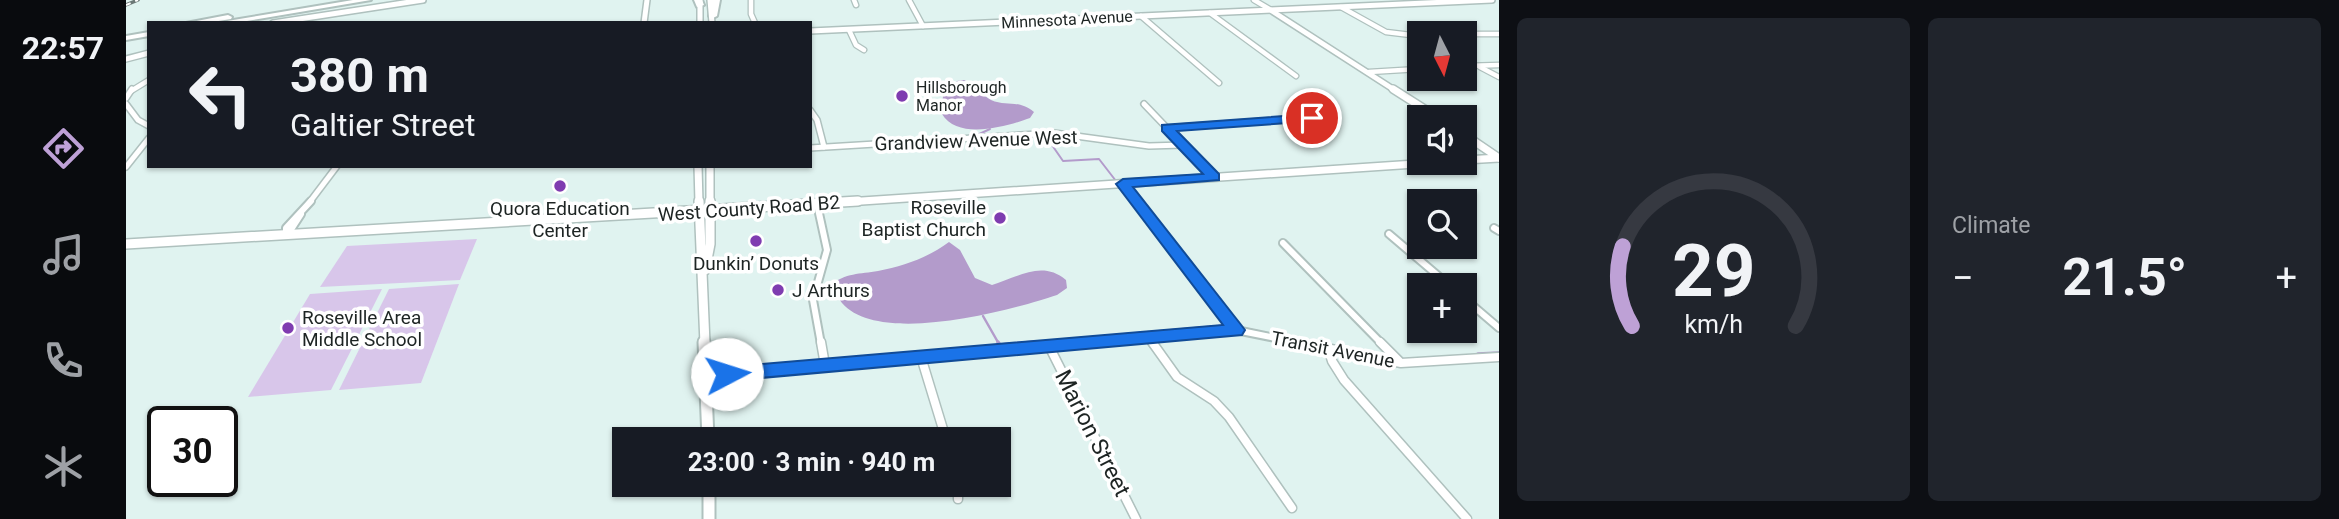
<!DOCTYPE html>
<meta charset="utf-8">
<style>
body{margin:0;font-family:Roboto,sans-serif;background:#20242c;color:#f1f3f6;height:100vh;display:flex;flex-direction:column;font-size:26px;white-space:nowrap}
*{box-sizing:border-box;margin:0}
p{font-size:23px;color:#9ea1a6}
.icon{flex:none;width:38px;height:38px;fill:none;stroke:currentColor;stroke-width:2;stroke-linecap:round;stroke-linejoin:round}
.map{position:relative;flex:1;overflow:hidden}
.details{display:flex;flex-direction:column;gap:18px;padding:18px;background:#0d0f14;width:840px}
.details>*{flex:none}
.hud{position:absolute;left:21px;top:21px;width:665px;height:147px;border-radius:0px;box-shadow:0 2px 5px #0004;background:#171b24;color:#f1f3f6;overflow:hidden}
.needle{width:46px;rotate:174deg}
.controls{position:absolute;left:1281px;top:21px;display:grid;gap:14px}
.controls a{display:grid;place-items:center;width:70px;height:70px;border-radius:0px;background:#171b24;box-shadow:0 2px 5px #0004;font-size:35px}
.speed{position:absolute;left:21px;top:406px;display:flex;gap:14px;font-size:35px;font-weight:700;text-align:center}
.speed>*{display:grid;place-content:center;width:91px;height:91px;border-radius:50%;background:#171b24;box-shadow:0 2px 5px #0004;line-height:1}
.speed .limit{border:4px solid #111;border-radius:10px;background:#fff;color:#111}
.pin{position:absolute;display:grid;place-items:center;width:60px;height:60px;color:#fff;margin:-30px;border:4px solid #fff;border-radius:50%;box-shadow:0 2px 7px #0007}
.me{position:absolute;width:77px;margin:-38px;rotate:85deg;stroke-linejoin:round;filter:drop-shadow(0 0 5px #0008)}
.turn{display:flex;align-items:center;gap:24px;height:147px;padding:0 28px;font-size:32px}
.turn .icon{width:91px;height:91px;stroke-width:2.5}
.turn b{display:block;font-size:49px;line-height:60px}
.big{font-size:52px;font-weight:700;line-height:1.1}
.details .card{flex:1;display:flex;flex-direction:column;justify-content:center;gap:10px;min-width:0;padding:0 24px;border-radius:10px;background:#20242c}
.details .dial{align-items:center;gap:0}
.dial svg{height:182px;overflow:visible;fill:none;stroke:#363941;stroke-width:7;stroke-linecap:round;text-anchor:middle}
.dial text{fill:#f1f3f6;stroke:none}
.heat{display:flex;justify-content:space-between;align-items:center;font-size:38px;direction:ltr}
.details .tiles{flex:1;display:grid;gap:18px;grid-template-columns:repeat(2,1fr)}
.trip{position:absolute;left:486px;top:427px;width:399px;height:70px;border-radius:0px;background:#171b24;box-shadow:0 2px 5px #0004;font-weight:700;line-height:70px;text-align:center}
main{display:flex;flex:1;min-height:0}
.dock{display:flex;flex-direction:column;width:126px;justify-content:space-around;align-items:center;background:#090b0e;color:#9ea1a6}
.dock .icon{width:49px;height:49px}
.dock .active{color:#bea1d6}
.dock b{font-size:32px;color:#f1f3f6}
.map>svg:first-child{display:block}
.green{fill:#d8c6ea}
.water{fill:#b39bcb}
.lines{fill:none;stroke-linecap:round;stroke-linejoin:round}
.stream-far2{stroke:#b39bcb;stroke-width:2}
.stream-far1{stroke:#b39bcb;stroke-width:2.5}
.stream{stroke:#b39bcb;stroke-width:3.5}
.street-far3-casing{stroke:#afc1be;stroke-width:7}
.street-far2-casing{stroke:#afc1be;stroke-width:8}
.street-far1-casing{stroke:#afc1be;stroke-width:10}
.street-casing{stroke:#afc1be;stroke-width:11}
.secondary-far3-casing{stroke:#afc1be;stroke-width:8}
.secondary-far2-casing{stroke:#afc1be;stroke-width:10}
.secondary-far1-casing{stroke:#afc1be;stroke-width:12}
.secondary-casing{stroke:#afc1be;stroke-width:15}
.highway-casing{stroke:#afc1be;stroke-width:4}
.street-far3{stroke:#fff;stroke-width:4.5}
.street-far2{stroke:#fff;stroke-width:5}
.street-far1{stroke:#fff;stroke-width:6}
.street{stroke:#fff;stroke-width:8}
.secondary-far3{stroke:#fff;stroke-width:5}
.secondary-far2{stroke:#fff;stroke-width:7}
.secondary-far1{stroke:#fff;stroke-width:9}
.secondary{stroke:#fff;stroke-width:11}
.highway{fill:#fff;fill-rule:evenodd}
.rail-casing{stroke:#6c7876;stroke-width:3.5}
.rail{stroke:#fff;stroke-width:2;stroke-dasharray:5;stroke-linecap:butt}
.route{fill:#1a73e8;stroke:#114b97;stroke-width:2}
.poi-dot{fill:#7f3cb0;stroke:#fff;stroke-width:2.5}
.labels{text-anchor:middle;stroke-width:7;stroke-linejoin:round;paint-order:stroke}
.far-street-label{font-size:16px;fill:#1d2423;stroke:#fff}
.far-poi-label{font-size:16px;fill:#1d2423;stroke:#fff;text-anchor:start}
.street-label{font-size:19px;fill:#1d2423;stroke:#fff}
.poi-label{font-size:19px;fill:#1d2423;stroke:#fff}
.near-street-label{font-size:23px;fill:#1d2423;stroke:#fff}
</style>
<main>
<nav class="dock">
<b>22:57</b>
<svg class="icon active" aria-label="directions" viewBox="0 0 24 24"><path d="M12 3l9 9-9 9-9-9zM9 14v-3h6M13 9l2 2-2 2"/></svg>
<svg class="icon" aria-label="music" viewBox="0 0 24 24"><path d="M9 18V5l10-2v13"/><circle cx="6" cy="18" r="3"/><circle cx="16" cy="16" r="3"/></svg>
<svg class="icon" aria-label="phone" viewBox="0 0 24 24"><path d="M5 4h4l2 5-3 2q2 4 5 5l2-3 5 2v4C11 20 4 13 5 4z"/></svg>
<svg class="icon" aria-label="climate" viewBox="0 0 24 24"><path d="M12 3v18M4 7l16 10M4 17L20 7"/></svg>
</nav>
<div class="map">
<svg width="1373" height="519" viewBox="0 0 1373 519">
<rect width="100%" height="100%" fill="#e0f3f0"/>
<g class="green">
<path d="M351,239L334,280L194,287L221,246Z"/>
<path d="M333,284L295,383L213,390L263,289Z"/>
<path d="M256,289L205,390L122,397L184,294Z"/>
</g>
<g class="water">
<path d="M838,80C850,84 855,95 865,100C881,107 892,99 908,112L904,118C882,126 832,141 816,114L817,95L826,90L831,81Z"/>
<path d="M823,242L834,250L849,278L866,285C892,277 916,260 940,280L941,288L931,295C883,311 753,346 716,303C712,297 706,292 705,285C719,273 734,274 752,271C778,266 801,258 823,242Z"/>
</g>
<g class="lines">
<g class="stream-far2">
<path d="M919,135L937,161L973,159L1007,203"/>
<path d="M849,136L864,129"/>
</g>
<g class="stream-far1">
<path d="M1005,201L1100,325"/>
<path d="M857,316L873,344"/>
<path d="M1110,327L1131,331"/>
<path d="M888,344L1104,325"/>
</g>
<g class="stream">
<path d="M872,342L874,345L909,342"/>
<path d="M1237,352L1265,356"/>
<path d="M1352,354L1373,353"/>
</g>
<g class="street-far3-casing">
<g id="street-far3">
<path d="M625,0V14L629,23"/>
<path d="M728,0L730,5"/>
<path d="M783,0L797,26"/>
<path d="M1128,0L1145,10"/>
<path d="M1215,7L1260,32L1293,36"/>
<path d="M1084,13L1170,76"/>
<path d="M1015,16L1093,83"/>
<path d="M723,30L730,45L738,50"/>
<path d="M1339,34H1373"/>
<path d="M1339,66L1373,65"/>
<path d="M1354,67L1373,77"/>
<path d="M1243,72L1293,69"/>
<path d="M5,91L23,80"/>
</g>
</g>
<g class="street-far2-casing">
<g id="street-far2">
<path d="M0,98L6,89"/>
<path d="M0,104L12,120L23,126"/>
<path d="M1018,104L1088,177"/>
<path d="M684,110L691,120L698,147"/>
<path d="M1041,128L1210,116"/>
<path d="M684,148L928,133L1023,146L1057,145"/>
<path d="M0,167L23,138"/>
<path d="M997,184L1012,203"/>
<path d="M183,203L211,166"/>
</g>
</g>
<g class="street-far1-casing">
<g id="street-far1">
<path d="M1010,201L1110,330"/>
<path d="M691,204L701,250L687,300L695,344"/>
<path d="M1368,228L1373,231"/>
<path d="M162,234L175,214"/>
<path d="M1263,234L1323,285"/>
<path d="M160,235V228L185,201"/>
<path d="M1157,243L1256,344"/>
<path d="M1339,299L1373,328"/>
<path d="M1023,338L1027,344"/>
<path d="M948,344L1110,330L1179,344"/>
</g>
</g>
<g class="street-casing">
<g id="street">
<path d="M695,342L699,365"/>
<path d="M1026,342L1051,377L1088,401L1103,417L1166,508"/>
<path d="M1170,342L1275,363L1373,357"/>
<path d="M1254,342L1273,361"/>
<path d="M923,346L1010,519"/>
<path d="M1202,348L1206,361L1218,380L1341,519"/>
<path d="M795,357L820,439"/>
<path d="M581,375L969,342"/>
<path d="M832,485V499"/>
</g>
</g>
<g class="secondary-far3-casing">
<g id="secondary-far3">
<path d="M574,0V23"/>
<path d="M584,0L586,23"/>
<path d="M1146,11L1270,91"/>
<path d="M147,23L297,0"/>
<path d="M518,23L521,0"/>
<path d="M684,31L1366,0"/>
<path d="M0,59L23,53"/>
</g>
</g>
<g class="secondary-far2-casing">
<g id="secondary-far2">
<path d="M1267,89L1311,117"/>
<path d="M1339,135L1373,158"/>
<path d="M1339,160L1373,158"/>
<path d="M572,166L573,203"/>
<path d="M584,166V203"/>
<path d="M706,203L1304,163"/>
</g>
</g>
<g class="secondary-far1-casing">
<g id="secondary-far1">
<path d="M573,201L579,344"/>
<path d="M0,244L732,201"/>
<path d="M579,270L584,244V201"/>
</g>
</g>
<g class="secondary-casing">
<g id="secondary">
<path d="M578,342L582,439"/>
<path d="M583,485V519"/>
</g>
</g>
<g class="highway-casing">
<g id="highway">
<path d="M227,0H245L109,23H89Z"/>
<path d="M568,0H576L578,5L571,7Z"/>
<path d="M586,0H594L591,16L587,18L583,16Z"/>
<path d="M102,15L106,17L105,19L80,23H60Z"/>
<path d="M23,32V36L0,40V36Z"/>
</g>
</g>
<use href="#street-far3" class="street-far3"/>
<use href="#street-far2" class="street-far2"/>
<use href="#street-far1" class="street-far1"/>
<use href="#street" class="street"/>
<use href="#secondary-far3" class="secondary-far3"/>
<use href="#secondary-far2" class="secondary-far2"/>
<use href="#secondary-far1" class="secondary-far1"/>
<use href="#secondary" class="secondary"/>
<use href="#highway" class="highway"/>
<g class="rail-casing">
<path id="rail" d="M0,5L12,0"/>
</g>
<use href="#rail" class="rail"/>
</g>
<path class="route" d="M1186,114L1190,115V121L1051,131L1093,174V180L1007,187L1116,326L1119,330L1116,335L601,381L595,379L592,374L595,369L601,367L1097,325L990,184L997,179L1077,174L1036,131V125Z"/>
<g class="poi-dot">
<circle cx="776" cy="96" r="7"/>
<circle cx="434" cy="186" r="7"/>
<circle cx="874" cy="218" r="7"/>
<circle cx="630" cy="241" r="7"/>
<circle cx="652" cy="290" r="7"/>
<circle cx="162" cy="328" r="7"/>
</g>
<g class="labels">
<g class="far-street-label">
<text transform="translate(941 19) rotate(-3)" y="6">Minnesota Avenue</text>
</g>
<g class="far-poi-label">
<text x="790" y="93">Hillsborough<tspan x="790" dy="18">Manor</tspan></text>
</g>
<g class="street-label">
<text transform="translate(850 140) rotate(-2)" y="7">Grandview Avenue West</text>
<text transform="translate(623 208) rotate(-4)" y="7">West County Road B2</text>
<text transform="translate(1207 349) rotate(11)" y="7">Transit Avenue</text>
</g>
<g class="poi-label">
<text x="860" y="214" text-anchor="end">Roseville<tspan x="860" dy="22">Baptist Church</tspan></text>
<text x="434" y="215">Quora Education<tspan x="434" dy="22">Center</tspan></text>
<text x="630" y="270">Dunkin’ Donuts</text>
<text x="666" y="297" text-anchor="start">J Arthurs</text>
<text x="176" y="324" text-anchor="start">Roseville Area<tspan x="176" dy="22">Middle School</tspan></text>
</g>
<g class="near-street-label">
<text transform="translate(967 433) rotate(63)" y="8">Marion Street</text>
</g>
</g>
</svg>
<div class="controls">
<a><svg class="needle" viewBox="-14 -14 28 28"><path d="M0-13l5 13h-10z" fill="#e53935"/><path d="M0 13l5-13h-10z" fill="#9ea1a6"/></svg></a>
<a><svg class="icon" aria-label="sound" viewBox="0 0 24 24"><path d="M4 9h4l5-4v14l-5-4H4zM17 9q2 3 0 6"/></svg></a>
<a><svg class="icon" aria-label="search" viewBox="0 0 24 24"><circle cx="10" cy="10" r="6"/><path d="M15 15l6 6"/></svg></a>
<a>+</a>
</div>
<div class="speed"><div class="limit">30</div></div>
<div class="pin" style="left:1186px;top:118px;background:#d93025"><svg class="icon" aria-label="arrive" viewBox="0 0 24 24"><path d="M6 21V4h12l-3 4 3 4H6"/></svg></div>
<svg class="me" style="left:601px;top:374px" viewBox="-20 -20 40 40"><circle r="19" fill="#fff"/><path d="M0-13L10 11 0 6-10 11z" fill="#1a73e8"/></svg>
<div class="trip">23:00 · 3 min · 940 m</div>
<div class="hud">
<div class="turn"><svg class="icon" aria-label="left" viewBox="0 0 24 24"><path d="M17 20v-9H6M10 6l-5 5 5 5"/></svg><div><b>380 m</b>Galtier Street</div></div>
</div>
</div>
<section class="details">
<div class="tiles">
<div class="card dial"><svg viewBox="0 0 100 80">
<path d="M14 69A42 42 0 1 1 86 69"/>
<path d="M14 69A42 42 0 0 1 10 34" stroke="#bea1d6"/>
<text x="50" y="56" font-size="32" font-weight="700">29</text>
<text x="50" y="72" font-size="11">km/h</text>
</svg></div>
<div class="card"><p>Climate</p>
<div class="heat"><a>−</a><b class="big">21.5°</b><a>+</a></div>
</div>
</div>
</section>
</main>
